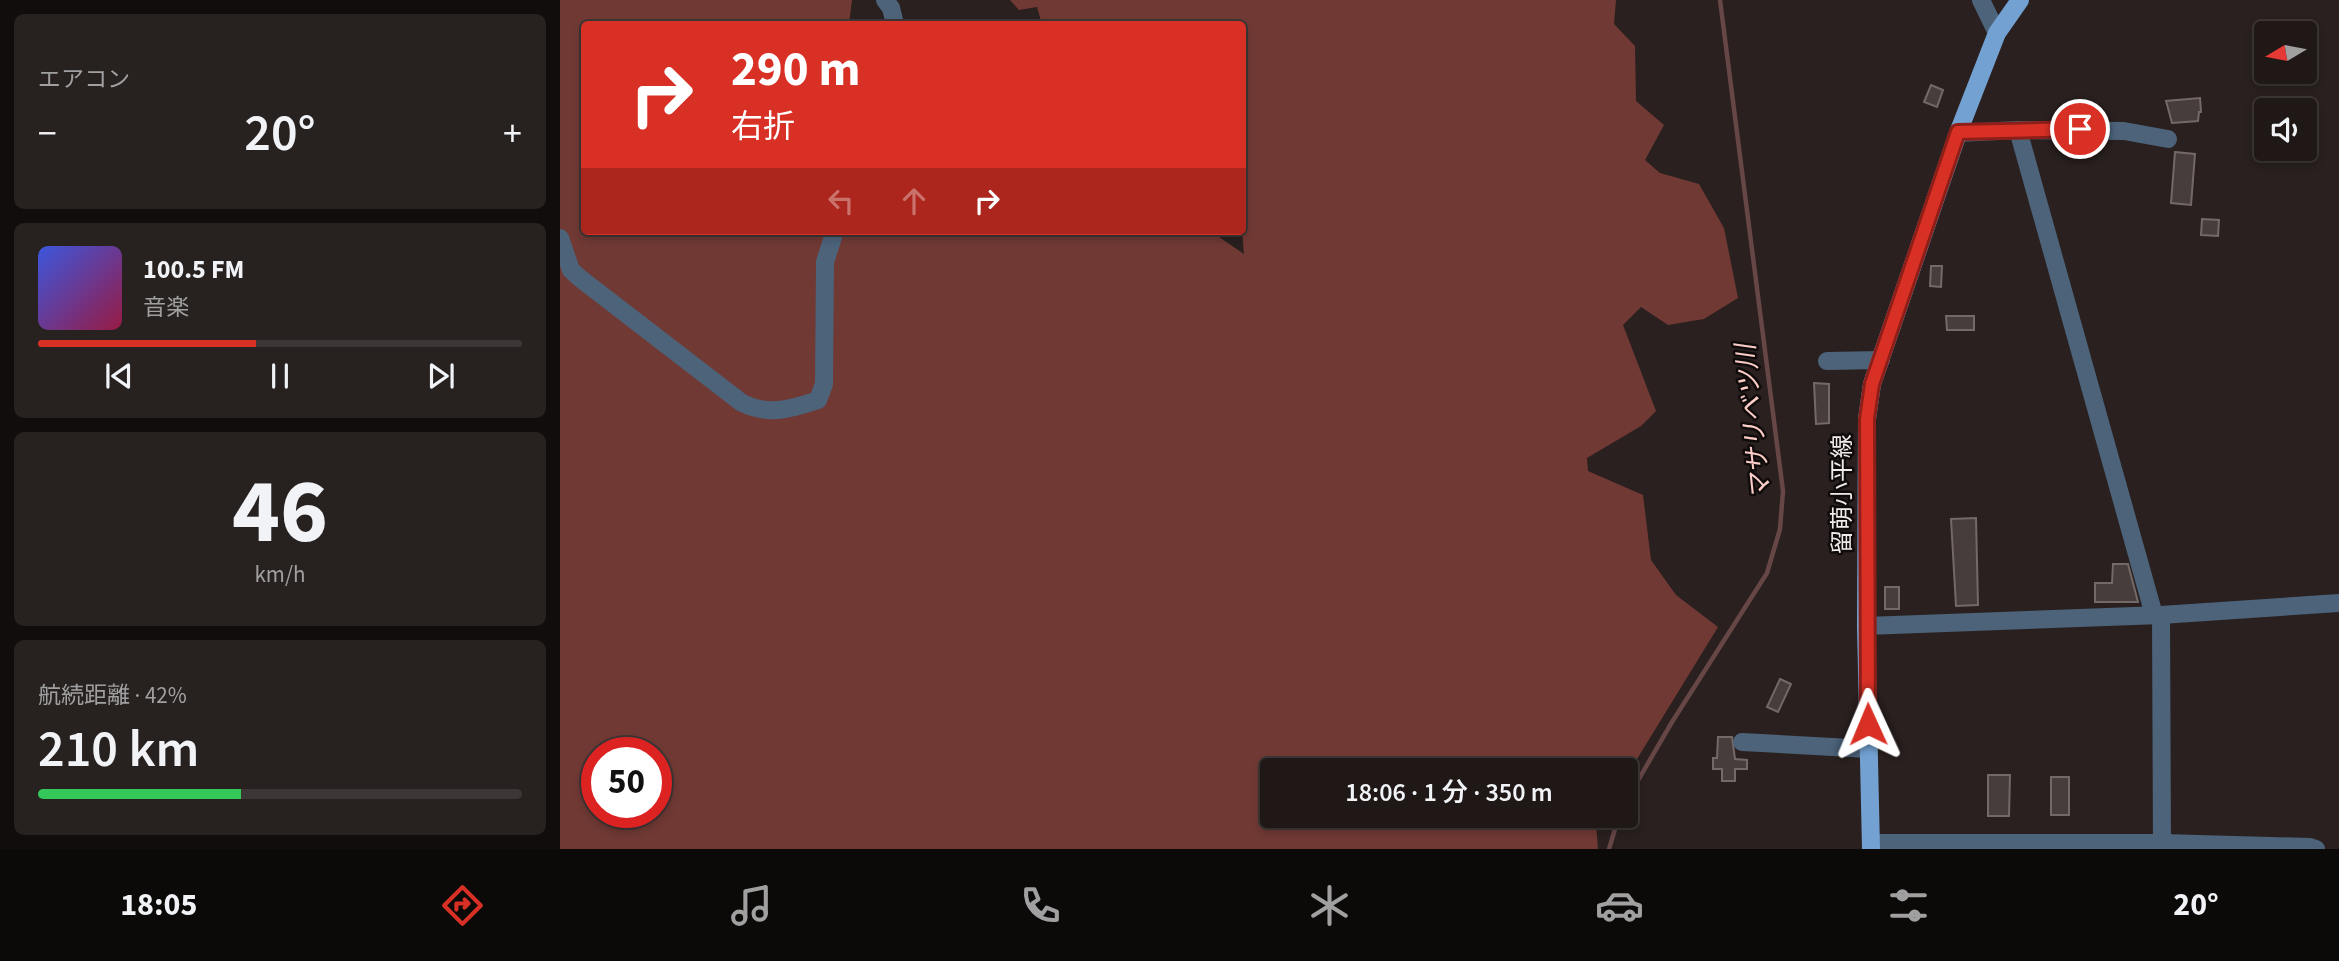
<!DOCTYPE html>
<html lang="ja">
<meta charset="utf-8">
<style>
body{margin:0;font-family:"Source Sans 3","Noto Sans JP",sans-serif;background:#272120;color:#f1f3f6;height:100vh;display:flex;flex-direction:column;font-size:26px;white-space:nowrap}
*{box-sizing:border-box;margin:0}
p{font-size:23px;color:#a1a0a1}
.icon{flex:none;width:38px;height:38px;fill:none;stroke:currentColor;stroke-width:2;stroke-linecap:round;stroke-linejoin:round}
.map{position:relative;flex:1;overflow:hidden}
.drawer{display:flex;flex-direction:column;gap:14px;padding:14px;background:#110d0d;width:560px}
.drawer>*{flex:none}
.top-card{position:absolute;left:21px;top:21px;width:665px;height:214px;border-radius:7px;box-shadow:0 4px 10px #0003,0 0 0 2px #3c3736;background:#d93025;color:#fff;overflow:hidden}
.needle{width:46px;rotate:260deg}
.controls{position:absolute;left:1694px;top:21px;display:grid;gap:14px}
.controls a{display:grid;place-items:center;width:63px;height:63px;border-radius:7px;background:#1f1817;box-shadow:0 4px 10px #0003,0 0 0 2px #3c3736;font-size:35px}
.speed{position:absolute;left:21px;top:737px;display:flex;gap:14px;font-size:35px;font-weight:700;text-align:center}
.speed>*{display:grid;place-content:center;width:91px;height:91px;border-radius:50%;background:#1f1817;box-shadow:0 4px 10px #0003,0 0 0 2px #3c3736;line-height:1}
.speed .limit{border:10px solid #d22;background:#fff;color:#111}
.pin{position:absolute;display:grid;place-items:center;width:60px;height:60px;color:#fff;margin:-30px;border:4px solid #fff;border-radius:50%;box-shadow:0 2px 7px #0007}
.me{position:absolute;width:77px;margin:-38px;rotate:359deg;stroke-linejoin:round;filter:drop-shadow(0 0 5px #0008)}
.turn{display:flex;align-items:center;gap:24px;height:147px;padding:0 35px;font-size:32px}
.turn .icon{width:91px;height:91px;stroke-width:2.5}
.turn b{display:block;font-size:49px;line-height:60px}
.lanes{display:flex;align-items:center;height:66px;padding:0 35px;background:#0003;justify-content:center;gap:35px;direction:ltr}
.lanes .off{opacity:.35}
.big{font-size:52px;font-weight:600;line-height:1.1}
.drawer .tile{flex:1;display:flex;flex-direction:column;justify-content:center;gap:10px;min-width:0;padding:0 24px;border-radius:10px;background:#272120}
.drawer .dial{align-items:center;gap:0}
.dial b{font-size:91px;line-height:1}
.song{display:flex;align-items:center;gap:21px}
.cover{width:84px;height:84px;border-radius:10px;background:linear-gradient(135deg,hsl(230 70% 55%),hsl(340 70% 35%))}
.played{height:7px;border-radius:4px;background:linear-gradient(90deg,#d93025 45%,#3c3736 45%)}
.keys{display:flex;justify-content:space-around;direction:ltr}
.heat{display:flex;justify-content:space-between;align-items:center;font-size:38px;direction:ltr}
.charge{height:10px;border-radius:5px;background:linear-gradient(90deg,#34c759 42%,#3c3736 0)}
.trip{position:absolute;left:700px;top:758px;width:378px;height:70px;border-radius:7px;background:#1f1817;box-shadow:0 4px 10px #0003,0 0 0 2px #3c3736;font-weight:600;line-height:70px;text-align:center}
.tabs{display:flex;height:112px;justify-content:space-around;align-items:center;background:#0c0a09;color:#a1a0a1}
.tabs .icon{width:49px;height:49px}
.tabs .active{color:#d93025}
.tabs b{font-size:32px;color:#f1f3f6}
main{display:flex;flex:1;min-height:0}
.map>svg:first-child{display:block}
.green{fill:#703934;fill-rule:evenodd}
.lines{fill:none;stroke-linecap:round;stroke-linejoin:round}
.stream{stroke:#674646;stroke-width:4.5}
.building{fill:#473d3c;stroke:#736967;stroke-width:2}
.minor{stroke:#4c637a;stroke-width:18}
.major{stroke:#73a2d2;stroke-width:18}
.route-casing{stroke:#8d1f18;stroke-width:18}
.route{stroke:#d93025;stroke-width:12}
.labels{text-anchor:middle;stroke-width:5;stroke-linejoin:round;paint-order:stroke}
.street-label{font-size:24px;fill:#f0eae9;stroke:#0f0b0a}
.water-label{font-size:26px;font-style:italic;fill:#fdcec8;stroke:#0f0b0a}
</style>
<main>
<section class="drawer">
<div class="tile"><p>エアコン</p>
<div class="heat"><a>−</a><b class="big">20°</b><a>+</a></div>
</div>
<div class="tile">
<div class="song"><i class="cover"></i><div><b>100.5 FM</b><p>音楽</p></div></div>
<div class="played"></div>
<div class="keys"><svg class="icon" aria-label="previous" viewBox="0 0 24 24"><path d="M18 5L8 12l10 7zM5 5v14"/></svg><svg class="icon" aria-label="pause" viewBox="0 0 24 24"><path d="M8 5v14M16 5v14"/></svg><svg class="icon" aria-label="next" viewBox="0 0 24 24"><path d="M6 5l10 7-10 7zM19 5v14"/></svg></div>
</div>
<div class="tile dial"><b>46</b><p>km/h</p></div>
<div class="tile"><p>航続距離 · 42%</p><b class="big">210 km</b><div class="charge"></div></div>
</section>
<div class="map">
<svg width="1779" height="849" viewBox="0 0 1779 849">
<rect width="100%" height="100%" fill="#29201f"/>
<path class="green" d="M0,0H292L289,24H257L249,20L228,19L224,24H24V231H650L684,254L682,231V24H488L481,21L477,7L459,10L450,0H1056L1054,24L1075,46L1076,101L1104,125L1085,160L1100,173L1139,184L1164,228L1178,298L1144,319L1108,325L1081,307L1063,325L1096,411L1081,426L1027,458L1028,471L1083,495L1091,560L1116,595L1158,627L1066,777V770H712V816H1041L1036,824L1038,849H0ZM37,752H96V812H37Z"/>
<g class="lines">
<g class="stream">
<path d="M1066,801L1112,722L1207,573L1220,529L1223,491L1160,0"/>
<path d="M1049,849L1059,816"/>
</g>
</g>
<g class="building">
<path d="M1371,85L1383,90L1377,107L1364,102Z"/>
<path d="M1640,98L1641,112H1639L1638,121L1612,123L1606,101Z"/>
<path d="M1615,152L1635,154L1631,205L1611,203Z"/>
<path d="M1642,219L1659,220L1658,236L1641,235Z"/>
<path d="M1371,266H1382L1381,287L1370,286Z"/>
<path d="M1386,316H1414V330H1387Z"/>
<path d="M1254,383L1269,384V423L1256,424Z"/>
<path d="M1416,518L1418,605L1396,606L1391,519Z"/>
<path d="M1553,564H1568L1578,602H1535V583H1552Z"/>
<rect x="1325" y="587" width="14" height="22"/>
<path d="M1220,679L1231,684L1218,712L1207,707Z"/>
<path d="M1158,737H1172L1175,759L1187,760V769H1175V781H1162V769H1153V758H1157Z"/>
<path d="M1428,775H1450L1449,816H1428Z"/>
<rect x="1491" y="777" width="18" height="38"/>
</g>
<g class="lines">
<g class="minor">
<path d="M325,0L331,8L335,24"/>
<path d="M1421,0L1437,33"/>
<path d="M1458,130L1564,131L1608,139"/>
<path d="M1398,133L1458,130L1594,615"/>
<path d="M0,238L11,270L21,279L182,403C209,416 231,409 258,400L264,384L265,262L275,231"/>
<path d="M1267,361L1321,360"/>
<path d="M1601,615L1602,849"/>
<path d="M1306,626L1601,615L1779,603"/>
<path d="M1182,742L1309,749"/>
<path d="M1311,843H1603L1750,847L1756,849"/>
</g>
<path class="major" d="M1311,849L1306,626L1307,419L1312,384L1398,133L1437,33L1460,0"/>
</g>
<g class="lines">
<g class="route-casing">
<path id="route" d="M1308,724L1307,419L1312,384L1398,132L1520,129"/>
</g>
<use href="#route" class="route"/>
</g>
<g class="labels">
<g class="street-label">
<text transform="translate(1282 494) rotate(-90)" y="8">留萌小平線</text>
</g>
<g class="water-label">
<text transform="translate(1193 422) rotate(-96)" y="9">マサリベツ川</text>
</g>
</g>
</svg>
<div class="controls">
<a><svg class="needle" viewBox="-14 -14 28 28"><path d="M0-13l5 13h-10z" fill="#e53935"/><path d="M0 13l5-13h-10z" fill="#a1a0a1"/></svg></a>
<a><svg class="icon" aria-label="sound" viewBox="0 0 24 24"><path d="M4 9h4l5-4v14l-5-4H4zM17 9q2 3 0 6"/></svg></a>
</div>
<div class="speed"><div class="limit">50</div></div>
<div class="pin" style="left:1520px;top:129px;background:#d93025"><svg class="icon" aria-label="arrive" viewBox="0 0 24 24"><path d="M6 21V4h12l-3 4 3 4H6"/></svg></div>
<svg class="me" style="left:1308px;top:724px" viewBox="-20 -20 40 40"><path d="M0-17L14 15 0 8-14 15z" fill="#d93025" stroke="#fff" stroke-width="4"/></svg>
<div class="trip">18:06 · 1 分 · 350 m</div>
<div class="top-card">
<div class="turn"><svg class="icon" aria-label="right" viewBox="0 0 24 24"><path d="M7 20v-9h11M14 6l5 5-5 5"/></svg><div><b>290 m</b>右折</div></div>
<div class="lanes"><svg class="icon off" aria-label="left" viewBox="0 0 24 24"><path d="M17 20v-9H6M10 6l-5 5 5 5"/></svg><svg class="icon off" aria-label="ahead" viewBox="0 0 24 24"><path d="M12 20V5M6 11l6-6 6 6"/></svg><svg class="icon" aria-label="right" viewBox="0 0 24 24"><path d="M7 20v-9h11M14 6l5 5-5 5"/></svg></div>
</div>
</div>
</main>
<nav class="tabs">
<b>18:05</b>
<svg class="icon active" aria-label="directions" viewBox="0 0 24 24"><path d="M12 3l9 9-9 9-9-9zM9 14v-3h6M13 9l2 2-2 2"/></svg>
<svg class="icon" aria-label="music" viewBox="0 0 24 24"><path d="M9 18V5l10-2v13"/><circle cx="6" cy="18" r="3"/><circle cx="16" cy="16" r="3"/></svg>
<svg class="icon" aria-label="phone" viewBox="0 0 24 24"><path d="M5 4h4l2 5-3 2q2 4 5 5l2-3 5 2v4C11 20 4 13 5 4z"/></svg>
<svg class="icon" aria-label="climate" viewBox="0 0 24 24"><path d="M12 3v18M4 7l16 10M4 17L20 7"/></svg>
<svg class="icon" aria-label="car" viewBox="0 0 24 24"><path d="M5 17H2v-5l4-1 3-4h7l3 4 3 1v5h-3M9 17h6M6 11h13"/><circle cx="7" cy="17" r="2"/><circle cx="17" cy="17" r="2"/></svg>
<svg class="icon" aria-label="filters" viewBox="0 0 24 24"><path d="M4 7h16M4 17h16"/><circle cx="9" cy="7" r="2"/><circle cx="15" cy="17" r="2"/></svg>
<b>20°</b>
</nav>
